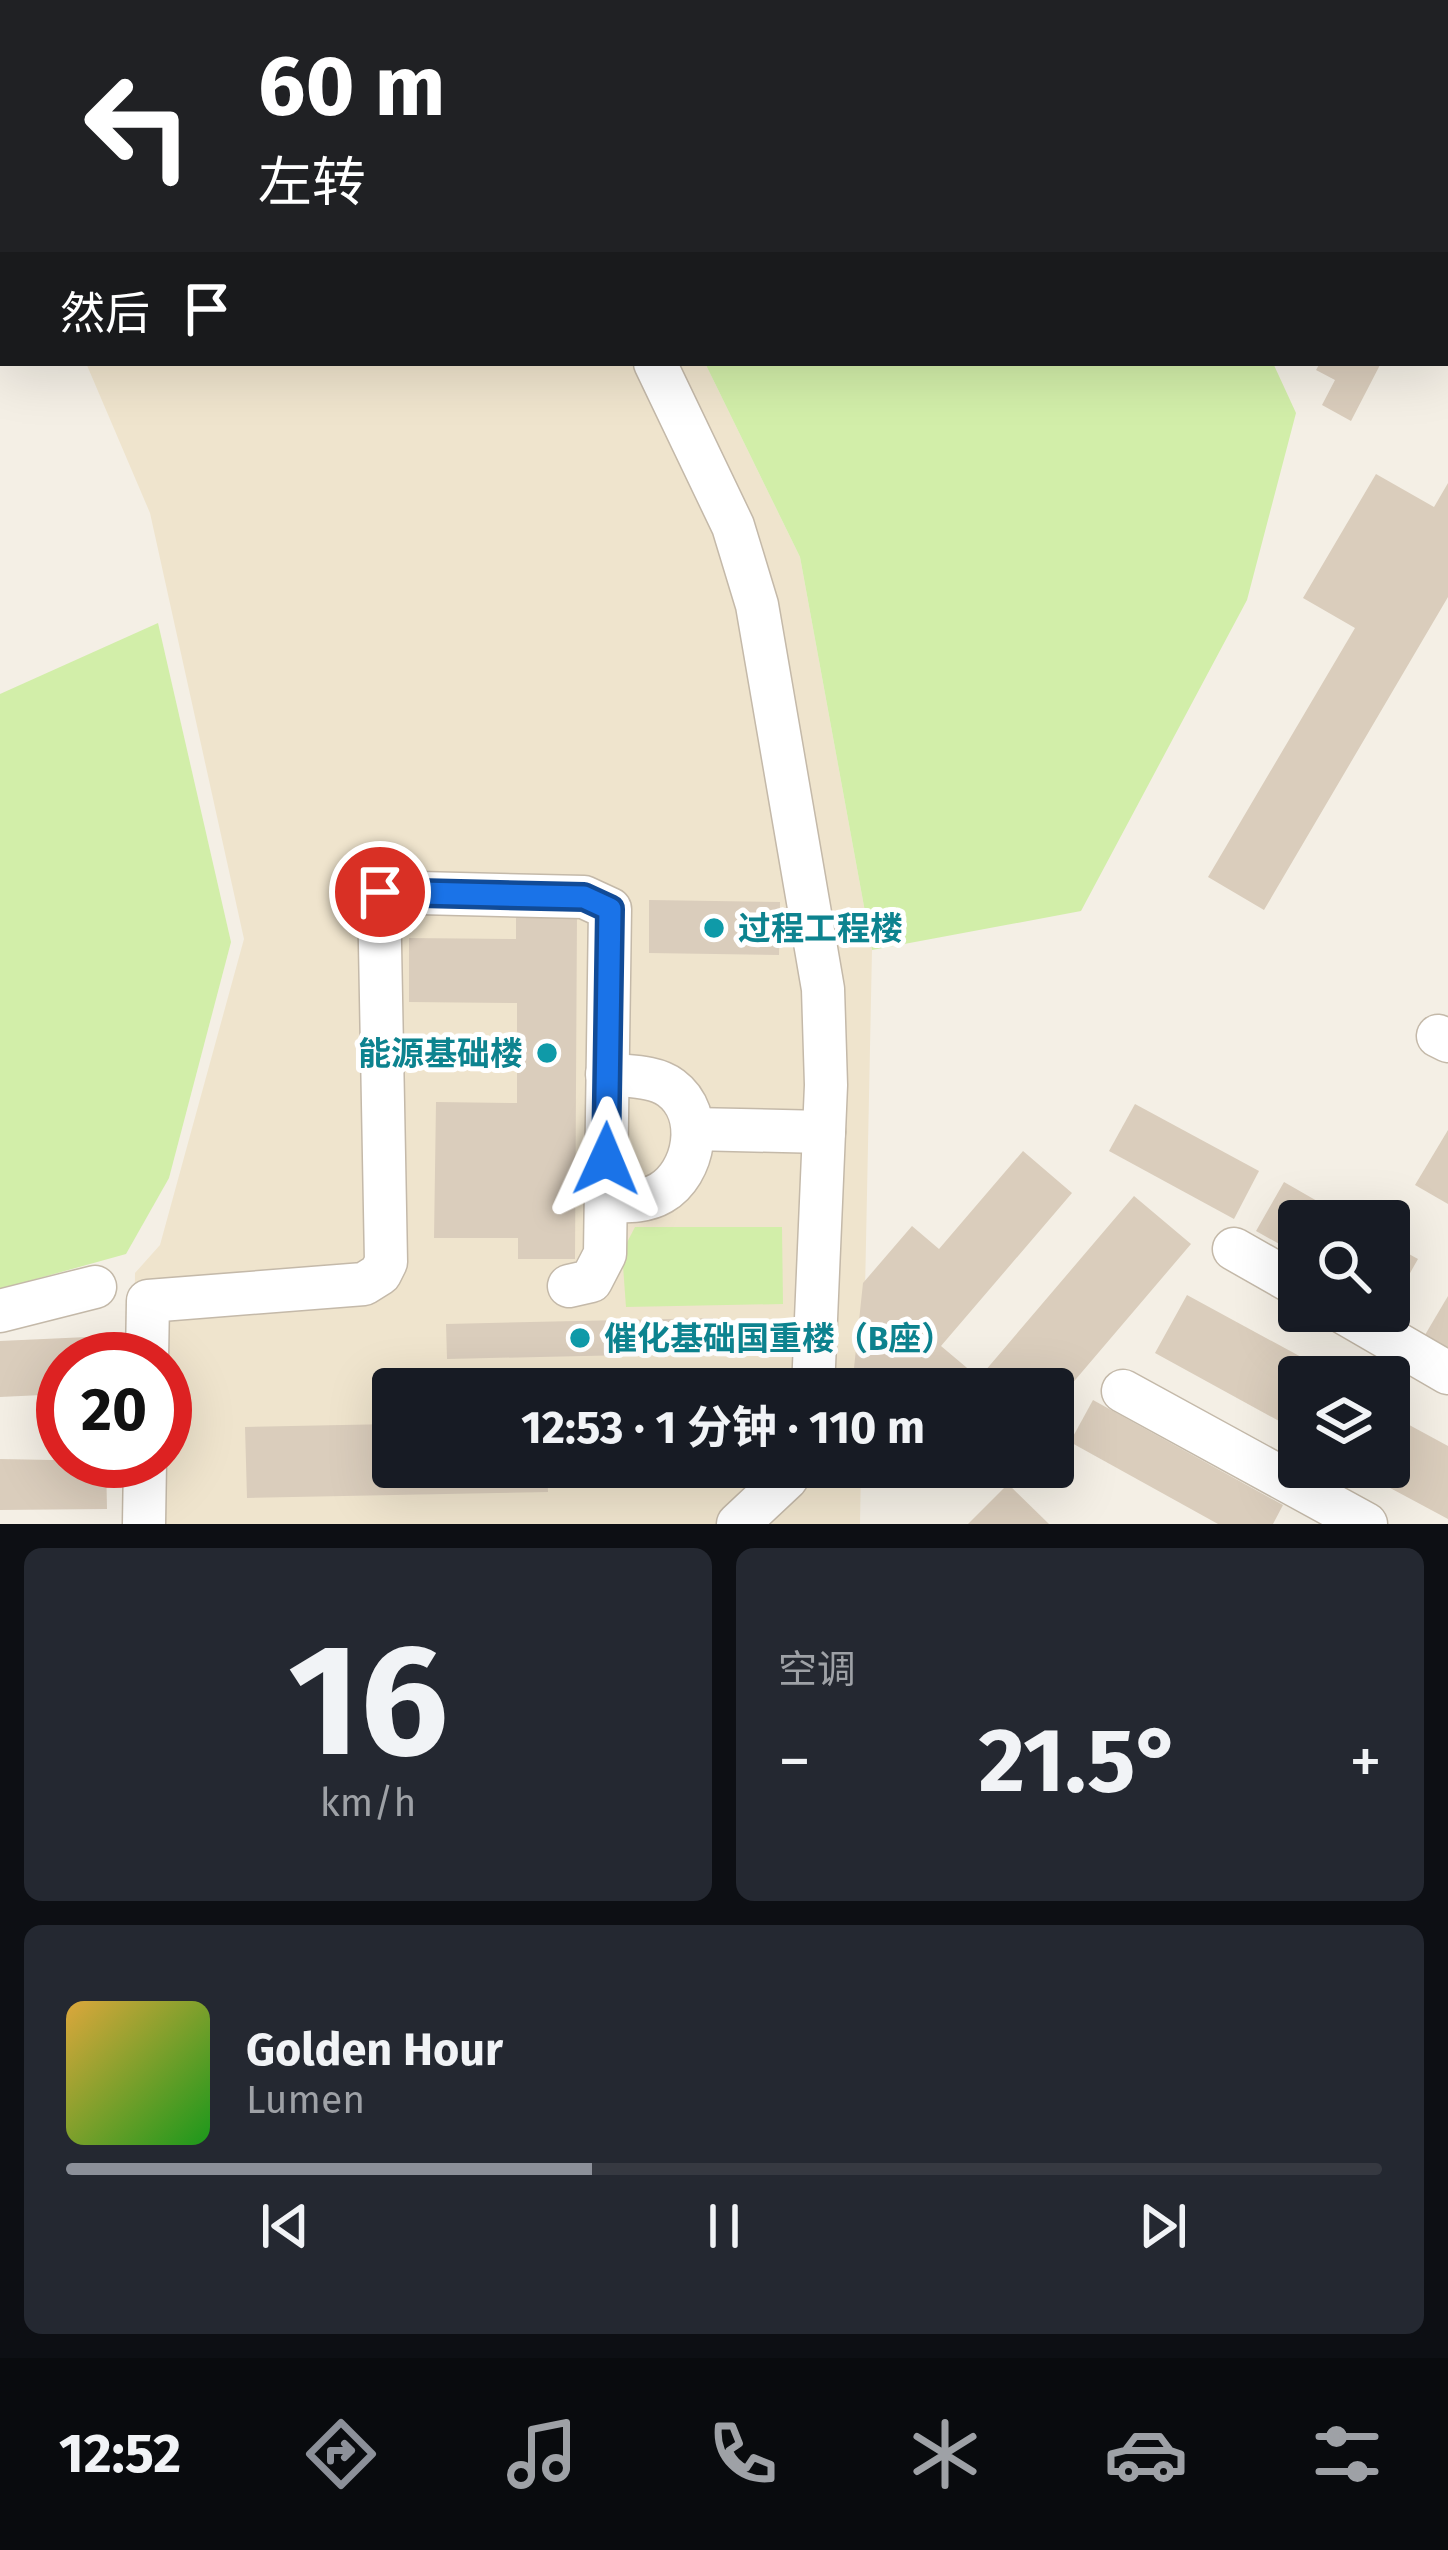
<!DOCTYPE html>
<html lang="zh">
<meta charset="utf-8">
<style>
body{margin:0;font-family:"Fira Sans","Noto Sans SC",sans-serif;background:#242831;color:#f1f3f6;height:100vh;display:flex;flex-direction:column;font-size:45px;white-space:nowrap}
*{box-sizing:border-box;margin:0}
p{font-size:39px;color:#9ea1a6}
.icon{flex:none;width:66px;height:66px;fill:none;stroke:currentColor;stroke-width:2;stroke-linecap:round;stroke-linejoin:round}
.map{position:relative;height:1524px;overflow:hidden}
.details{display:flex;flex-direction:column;gap:24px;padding:24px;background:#0d0f14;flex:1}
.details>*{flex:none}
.banner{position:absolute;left:0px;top:0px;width:1449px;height:366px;box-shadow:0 12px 48px #0002;background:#202124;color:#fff;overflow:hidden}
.controls{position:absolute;left:1278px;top:1200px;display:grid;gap:24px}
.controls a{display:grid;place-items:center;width:132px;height:132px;border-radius:12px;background:#171b24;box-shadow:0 12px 48px #0002;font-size:60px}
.speed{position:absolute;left:36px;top:1332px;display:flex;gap:24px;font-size:60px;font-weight:700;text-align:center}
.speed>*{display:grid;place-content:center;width:156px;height:156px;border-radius:50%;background:#171b24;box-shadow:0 12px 48px #0002;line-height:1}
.speed .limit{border:18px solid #d22;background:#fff;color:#111}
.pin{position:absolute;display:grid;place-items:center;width:102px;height:102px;color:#fff;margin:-51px;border:6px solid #fff;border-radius:50%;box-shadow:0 3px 12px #0007}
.me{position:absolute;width:132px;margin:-66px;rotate:1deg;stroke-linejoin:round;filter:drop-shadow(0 0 9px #0008)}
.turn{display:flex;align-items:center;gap:42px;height:252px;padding:0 60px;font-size:54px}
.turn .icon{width:156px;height:156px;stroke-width:2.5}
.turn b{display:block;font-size:84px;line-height:102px}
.then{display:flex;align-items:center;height:114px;padding:0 60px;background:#0003;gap:24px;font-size:45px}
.big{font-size:90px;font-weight:700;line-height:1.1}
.details .widget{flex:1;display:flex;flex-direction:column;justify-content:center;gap:18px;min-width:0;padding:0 42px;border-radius:18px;background:#242831}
.details .dial{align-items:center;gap:0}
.dial b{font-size:156px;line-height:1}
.song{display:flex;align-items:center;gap:36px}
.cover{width:144px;height:144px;border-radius:18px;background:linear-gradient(135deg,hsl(40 70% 55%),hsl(120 70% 35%))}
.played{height:12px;border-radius:6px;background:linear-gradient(90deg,#8c9099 40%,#363941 40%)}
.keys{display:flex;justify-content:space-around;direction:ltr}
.heat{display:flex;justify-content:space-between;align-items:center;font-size:66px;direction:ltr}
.details .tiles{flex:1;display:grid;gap:24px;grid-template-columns:1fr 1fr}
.widget:last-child{grid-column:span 2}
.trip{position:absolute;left:372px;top:1368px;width:702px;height:120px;border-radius:12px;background:#171b24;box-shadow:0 12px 48px #0002;font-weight:700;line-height:120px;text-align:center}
.dock{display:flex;height:192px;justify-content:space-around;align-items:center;background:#090b0e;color:#9ea1a6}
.dock .icon{width:84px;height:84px}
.dock .current{color:#8c9099}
.dock b{font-size:54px;color:#f1f3f6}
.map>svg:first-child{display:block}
.education{fill:#efe4cd}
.green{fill:#d2eea9}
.building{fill:#dacdbc}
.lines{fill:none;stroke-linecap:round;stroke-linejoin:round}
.minor-casing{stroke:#c4b9a9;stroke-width:45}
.minor{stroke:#fff;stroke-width:42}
.route-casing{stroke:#114b97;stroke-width:30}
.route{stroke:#1a73e8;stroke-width:21}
.culture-dot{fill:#0f9aa8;stroke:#fff;stroke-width:4.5}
.labels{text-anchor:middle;stroke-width:10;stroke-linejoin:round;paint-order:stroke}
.culture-label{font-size:33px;font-weight:bold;fill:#0d838f;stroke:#fff;text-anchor:start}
</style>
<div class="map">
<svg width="1448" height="1524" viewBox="0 0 1448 1524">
<rect width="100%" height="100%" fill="#f4efe5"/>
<g class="education">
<path d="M0,0H612V3H3V170L0,163Z"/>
<path d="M86,363H705L800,557L872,950L863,1389H393V1467H861L860,1524H131L165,1461V1359H134L135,1273L160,1245L244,939L150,513Z"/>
</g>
<g class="green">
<path d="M612,0H1087L1089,3H612Z"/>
<path d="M705,363H1273L1296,413L1247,600L1081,911L872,950L800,557Z"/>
<path d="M158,623L231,942L169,1178L126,1254L0,1289V694Z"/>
<path d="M635,1227H782L783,1304L626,1307L622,1252Z"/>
</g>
<g class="building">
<path d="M1320,363H1381L1351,421L1322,405L1335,380L1316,370Z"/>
<path d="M1376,474L1434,507L1448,483V597L1264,910L1208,877L1355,628L1303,598Z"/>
<path d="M649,900L780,902L779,955L649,953Z"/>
<path d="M516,912L577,913L575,1259H518V1238H434L436,1102L517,1103V1003L409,1002V938L516,939Z"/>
<path d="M1135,1104L1259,1171L1234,1219L1109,1151Z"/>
<path d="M1448,1130V1204L1415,1185Z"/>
<path d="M1023,1151L1072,1193L941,1346L979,1378L1134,1196L1191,1244L1053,1406V1389H879L854,1368L863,1283L912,1226L939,1249Z"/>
<path d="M1284,1182L1352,1221H1299V1255L1256,1231Z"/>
<path d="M1389,1243L1418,1259L1389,1310Z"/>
<path d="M1187,1295L1338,1377H1299V1432L1155,1353Z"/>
<path d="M1448,1296V1355L1422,1340Z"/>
<path d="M713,1318L714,1353L447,1359L446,1324Z"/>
<path d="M109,1336L110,1359H63V1394L0,1397V1341Z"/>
<path d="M564,1374L702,1375V1389H564Z"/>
<path d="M1093,1400L1283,1505L1273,1524H1218L1070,1442Z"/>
<path d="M1389,1414L1448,1446V1519L1351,1467H1389Z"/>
<path d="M393,1424V1467H547L548,1492L247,1498L245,1427Z"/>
<path d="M0,1459L106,1461L107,1509L0,1510Z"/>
<path d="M1008,1484L1049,1524H968Z"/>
</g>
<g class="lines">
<g class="minor-casing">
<g id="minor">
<path d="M564,0V3"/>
<path d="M655,363L733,526L757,605L823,989L826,1085L813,1389"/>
<path d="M1438,1036L1448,1041"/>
<path d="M693,1129L824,1132"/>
<path d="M606,1201C625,1201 644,1203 661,1193C695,1173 706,1114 671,1088C654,1075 627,1077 607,1074"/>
<path d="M1234,1249L1299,1286"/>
<path d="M0,1311L95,1287"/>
<path d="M1341,1311L1448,1373"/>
<path d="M147,1359L148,1301L364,1284L380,1274L386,1262L379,892L584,897L610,909L605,1254L591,1281L569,1286"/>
<path d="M1123,1391L1366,1524"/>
<path d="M144,1524L145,1461"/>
<path d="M738,1524L786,1479L794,1467"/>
</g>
</g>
<use href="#minor" class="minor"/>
</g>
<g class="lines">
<g class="route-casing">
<path id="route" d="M380,892L584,897L610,909L606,1159"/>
</g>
<use href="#route" class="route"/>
</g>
<g class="culture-dot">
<circle cx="714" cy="928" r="12"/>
<circle cx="547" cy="1053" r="12"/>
<circle cx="580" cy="1338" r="12"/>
</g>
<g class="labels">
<g class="culture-label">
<text x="738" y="940">过程工程楼</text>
<text x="523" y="1065" text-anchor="end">能源基础楼</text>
<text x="604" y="1350">催化基础国重楼（B座）</text>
</g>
</g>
</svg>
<div class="controls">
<a><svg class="icon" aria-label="search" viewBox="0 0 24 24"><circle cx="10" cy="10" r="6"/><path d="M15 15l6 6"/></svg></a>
<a><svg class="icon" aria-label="layers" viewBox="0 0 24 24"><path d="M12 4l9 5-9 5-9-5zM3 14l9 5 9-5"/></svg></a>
</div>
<div class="speed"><div class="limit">20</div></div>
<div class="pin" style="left:380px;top:892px;background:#d93025"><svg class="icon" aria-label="arrive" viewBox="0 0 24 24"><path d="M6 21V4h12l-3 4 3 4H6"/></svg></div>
<svg class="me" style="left:606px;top:1159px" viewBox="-20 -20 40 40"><path d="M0-17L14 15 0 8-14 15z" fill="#1a73e8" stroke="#fff" stroke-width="4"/></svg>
<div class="trip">12:53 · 1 分钟 · 110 m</div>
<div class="banner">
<div class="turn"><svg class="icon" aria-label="left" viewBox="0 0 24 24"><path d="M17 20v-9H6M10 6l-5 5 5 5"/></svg><div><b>60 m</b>左转</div></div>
<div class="then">然后<svg class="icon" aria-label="arrive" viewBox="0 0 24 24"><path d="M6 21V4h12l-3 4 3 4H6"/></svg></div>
</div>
</div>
<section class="details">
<div class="tiles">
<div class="widget dial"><b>16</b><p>km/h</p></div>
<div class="widget"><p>空调</p>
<div class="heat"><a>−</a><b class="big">21.5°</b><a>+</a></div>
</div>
<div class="widget">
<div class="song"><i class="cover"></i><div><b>Golden Hour</b><p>Lumen</p></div></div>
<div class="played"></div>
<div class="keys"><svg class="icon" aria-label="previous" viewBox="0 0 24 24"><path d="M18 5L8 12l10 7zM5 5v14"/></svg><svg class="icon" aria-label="pause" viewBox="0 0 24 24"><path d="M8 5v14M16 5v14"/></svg><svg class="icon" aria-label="next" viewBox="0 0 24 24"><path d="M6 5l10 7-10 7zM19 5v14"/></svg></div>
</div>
</div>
</section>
<nav class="dock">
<b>12:52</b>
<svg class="icon current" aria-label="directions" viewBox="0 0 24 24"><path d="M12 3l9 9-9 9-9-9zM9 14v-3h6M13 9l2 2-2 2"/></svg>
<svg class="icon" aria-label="music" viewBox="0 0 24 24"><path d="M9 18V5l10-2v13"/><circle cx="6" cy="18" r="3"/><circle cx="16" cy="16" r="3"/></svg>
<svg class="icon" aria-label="phone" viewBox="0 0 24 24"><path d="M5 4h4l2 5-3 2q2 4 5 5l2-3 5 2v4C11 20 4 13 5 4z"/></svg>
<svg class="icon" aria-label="climate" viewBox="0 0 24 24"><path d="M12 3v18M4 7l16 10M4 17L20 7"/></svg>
<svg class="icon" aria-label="car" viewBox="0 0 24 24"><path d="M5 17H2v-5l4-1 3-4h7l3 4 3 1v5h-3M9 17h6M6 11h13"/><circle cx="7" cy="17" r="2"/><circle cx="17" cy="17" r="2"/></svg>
<svg class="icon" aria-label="filters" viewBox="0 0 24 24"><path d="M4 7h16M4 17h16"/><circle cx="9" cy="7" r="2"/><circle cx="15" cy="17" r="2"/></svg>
</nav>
